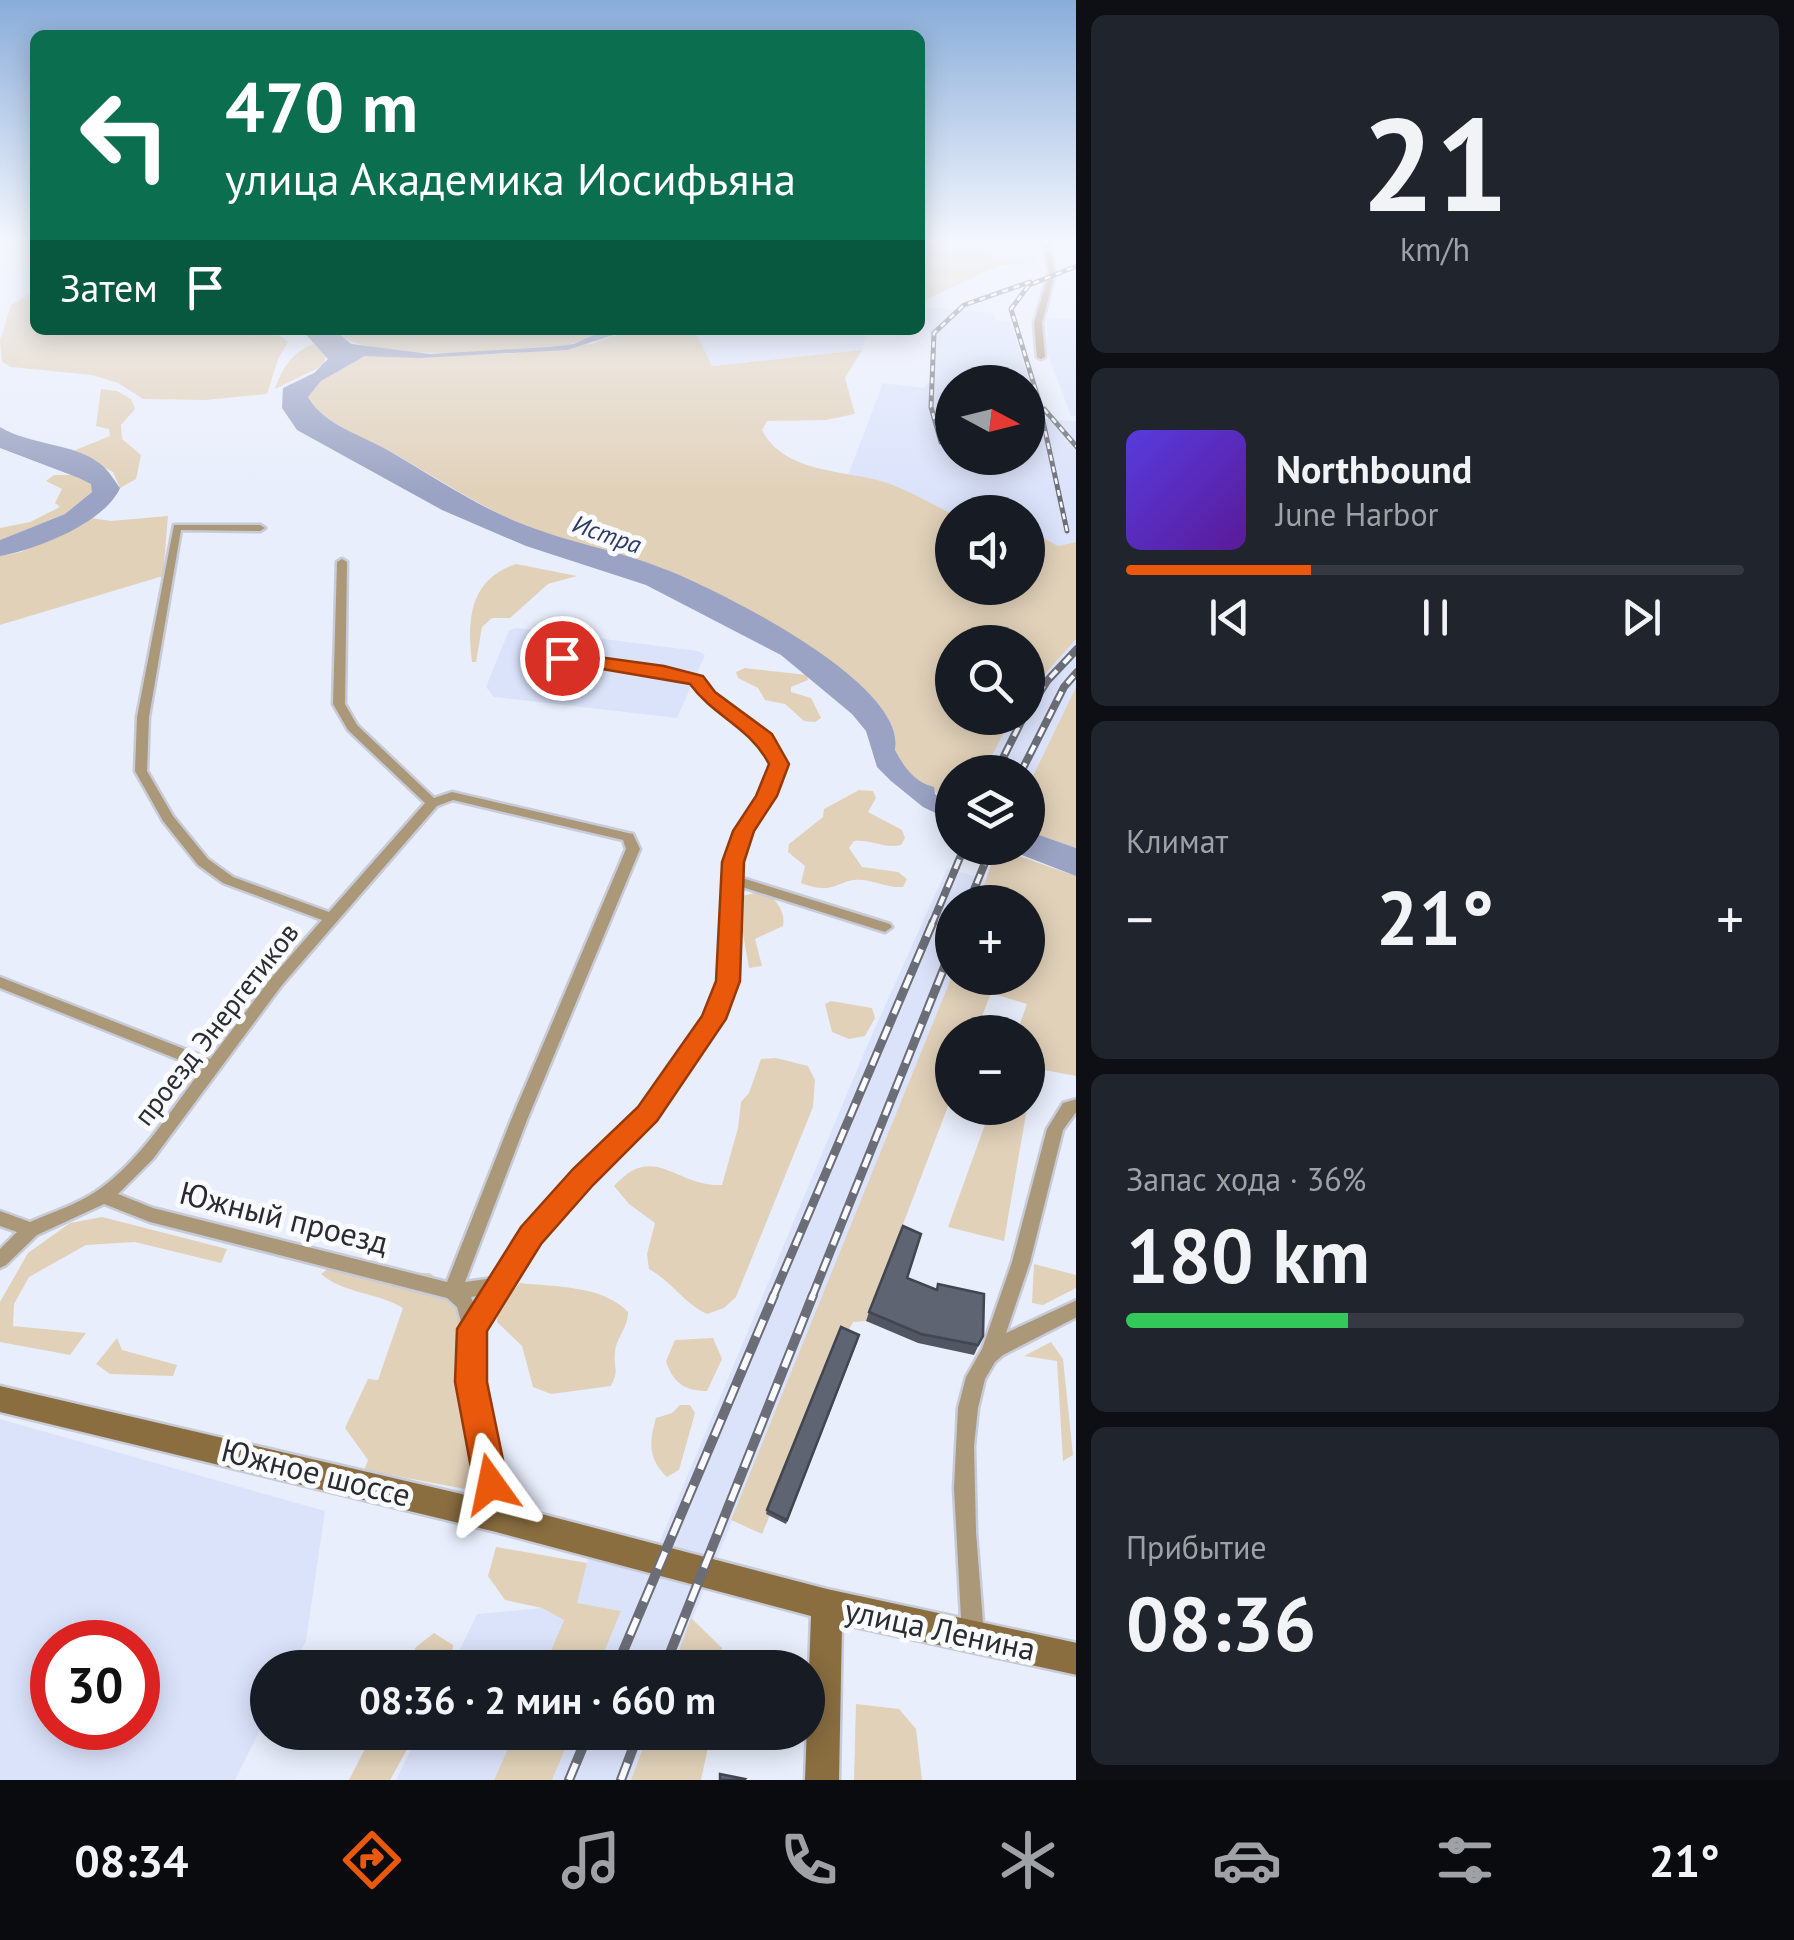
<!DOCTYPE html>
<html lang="ru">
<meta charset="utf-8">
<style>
body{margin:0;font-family:"PT Sans",sans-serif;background:#20242c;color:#f1f3f6;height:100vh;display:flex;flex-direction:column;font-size:38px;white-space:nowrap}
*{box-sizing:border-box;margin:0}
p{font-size:32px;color:#9ea1a6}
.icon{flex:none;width:55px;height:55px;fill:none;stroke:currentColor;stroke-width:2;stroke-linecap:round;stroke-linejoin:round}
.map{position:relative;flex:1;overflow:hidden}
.side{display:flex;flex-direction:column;gap:15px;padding:15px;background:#0d0f14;width:718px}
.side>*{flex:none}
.top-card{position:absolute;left:30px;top:30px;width:895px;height:305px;border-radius:15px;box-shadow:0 5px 25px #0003;background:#0b6e4f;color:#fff;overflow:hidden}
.needle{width:65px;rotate:97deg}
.controls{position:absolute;left:935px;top:365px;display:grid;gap:20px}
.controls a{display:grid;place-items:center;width:110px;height:110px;border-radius:50%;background:#171b24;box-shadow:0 5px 25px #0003;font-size:50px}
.speed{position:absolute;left:30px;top:1620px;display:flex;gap:20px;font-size:50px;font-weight:700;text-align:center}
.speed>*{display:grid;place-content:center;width:130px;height:130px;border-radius:50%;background:#171b24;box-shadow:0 5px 25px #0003;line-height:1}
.speed .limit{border:15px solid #d22;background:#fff;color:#111}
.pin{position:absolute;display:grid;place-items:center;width:85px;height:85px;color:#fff;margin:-42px;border:5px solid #fff;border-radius:50%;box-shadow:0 2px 10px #0007}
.me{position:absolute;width:110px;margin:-55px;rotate:348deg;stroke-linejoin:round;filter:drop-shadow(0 0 8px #0008)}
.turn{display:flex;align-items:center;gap:35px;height:210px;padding:0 30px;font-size:45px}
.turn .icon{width:130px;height:130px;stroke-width:2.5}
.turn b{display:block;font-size:70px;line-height:85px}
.then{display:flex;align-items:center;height:95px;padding:0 30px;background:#0003;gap:20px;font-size:38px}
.big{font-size:75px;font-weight:700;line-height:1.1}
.side .card{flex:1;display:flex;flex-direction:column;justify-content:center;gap:15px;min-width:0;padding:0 35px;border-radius:15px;background:#20242c}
.side .dial{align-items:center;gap:0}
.dial b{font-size:130px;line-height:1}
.song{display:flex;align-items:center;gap:30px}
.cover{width:120px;height:120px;border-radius:15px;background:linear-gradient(135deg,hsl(250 70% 55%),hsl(270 70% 35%))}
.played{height:10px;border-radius:5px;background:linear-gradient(90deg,#ea580c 30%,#363941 30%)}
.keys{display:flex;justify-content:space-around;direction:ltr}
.heat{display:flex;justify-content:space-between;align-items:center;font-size:55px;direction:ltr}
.charge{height:15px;border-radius:8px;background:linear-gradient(90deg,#34c759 36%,#363941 0)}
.trip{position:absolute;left:250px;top:1650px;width:575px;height:100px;border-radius:50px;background:#171b24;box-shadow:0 5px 25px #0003;font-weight:700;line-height:100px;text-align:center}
.tabs{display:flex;height:160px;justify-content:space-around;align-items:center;background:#090b0e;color:#9ea1a6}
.tabs .icon{width:70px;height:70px}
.tabs .active{color:#ea580c}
.tabs b{font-size:45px;color:#f1f3f6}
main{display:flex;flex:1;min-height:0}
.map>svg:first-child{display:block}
.built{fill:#dbe3fb;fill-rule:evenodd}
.green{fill:#e1d1b9}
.water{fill:#9aa3c3}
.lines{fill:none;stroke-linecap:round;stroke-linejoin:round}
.street-casing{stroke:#c7cbd8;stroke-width:5}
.secondary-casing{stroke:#c7cbd8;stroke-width:5}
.street{fill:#ab9879;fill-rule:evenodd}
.secondary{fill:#8a6e40;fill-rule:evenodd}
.rail-far3-casing{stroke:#6b6e77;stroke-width:5}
.rail-far2-casing{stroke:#6b6e77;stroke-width:8}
.rail-far1-casing{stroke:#6b6e77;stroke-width:9}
.rail-casing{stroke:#6b6e77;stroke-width:10}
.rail-far3{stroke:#fafbff;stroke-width:2.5;stroke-dasharray:6;stroke-linecap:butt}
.rail-far2{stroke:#fafbff;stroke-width:4;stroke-dasharray:10;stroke-linecap:butt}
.rail-far1{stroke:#fafbff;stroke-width:5;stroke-dasharray:14;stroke-linecap:butt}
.rail{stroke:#fafbff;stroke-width:6;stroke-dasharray:18;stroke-linecap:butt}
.wall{fill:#525663}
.building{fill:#5f6473;stroke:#424650;stroke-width:2.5}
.route{fill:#ea580c;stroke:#983908;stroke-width:2.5}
.labels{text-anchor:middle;stroke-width:10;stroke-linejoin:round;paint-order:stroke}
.far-water-label{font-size:25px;font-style:italic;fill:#2e3964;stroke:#fafbff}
.street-label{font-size:28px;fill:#2a2c32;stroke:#fafbff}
.near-street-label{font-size:32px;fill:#2a2c32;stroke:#fafbff}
</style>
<main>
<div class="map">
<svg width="1077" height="1780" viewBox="0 0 1077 1780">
<rect width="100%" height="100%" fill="#e9eefc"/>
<g class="built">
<path d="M942,244H1035V262L941,249Z"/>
<path d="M926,307L994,313L995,320L1010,321L1029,380L1036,418L1076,421V542L1058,546L1028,529V512L952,514L884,482L848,475L883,383L924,388L932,379L933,360ZM952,382H1028V458H952Z"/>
<path d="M1047,318L1076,320V416H1071L1047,352Z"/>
<path d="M868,330L862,350L712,366L696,331Z"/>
<path d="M517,628L698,651L705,655L677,718L494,697L486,687L509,630Z"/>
<path d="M1076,639V687L1028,786V772H983L1012,718H1028V693L1036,680Z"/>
<path d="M947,868L987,880L979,902H952V976L673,1667H598L621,1611L576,1603L589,1555L648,1570L867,1046Z"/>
<path d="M0,1419L325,1511L306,1641L292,1667L268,1668L267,1716L235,1780H0ZM52,1642H138V1728H52Z"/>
<path d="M542,1608L564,1620L544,1667L451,1668L477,1614Z"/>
<path d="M419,1733H515L494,1780H396Z"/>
<path d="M572,1733H649L631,1780H552Z"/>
</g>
<g class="green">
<path d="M920,244H942V249L1035,262L999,266L920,302Z"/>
<path d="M35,291V330H272L288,342L278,359L267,394L206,400L143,399L118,383L92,375L11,367L2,362L0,340L11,305Z"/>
<path d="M335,330H605C594,336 582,342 570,344C526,352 362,365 335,330Z"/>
<path d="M629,330H724L696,332L712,366L862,350L845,378L855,414L826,420L767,421L762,430C783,472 841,470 881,481C905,488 930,503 952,514V588H1028V529L1058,546L1076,542V639L1028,693V642H952V718H1012L983,772H952V804L910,775L895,750C909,685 717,590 666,570C617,550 563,543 515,521C470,501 431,474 389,451C362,436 324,424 308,397L321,381L365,356L508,354L592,344Z"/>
<path d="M315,344L326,354L324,365L275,389C281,369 294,350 315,344Z"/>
<path d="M101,389L117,391L131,399L135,409L121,425L122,439L141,455L136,479L120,488L113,472L73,451L110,436L109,429L96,426Z"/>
<path d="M54,475H74L92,484V492L65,514L0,540V528L30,522L60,507L55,503L62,489L46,481Z"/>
<path d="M168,516L163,576L0,625V556L21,552L91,518L111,521Z"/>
<path d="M516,564L577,576L548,584L510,618H492L482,627L476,662H472C467,621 469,579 516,564Z"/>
<path d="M745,668L807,675L808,680L791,687V692L811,698L821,718L815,722L804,721L785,704L765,700L758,688L738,678L736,672Z"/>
<path d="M1076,687V848L1028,831V786Z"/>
<path d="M859,790L873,791L876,798L868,812L902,830L905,838L901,845C884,849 871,839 854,841L849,848L862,867L898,872L907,879L903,887C888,888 878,882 863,880C836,878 837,897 801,883L805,866L788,852L789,844L823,817L824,809Z"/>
<path d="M996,848L1076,876V1076L1034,1068L1028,1104V1032H1017L1027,1004L991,993L976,1032H952V1096L866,1321L853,1322L846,1335L762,1534L731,1520L952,976L1028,978V902H979Z"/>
<path d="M765,891C776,900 786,912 783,926L755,939L762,966L749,968L739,911L741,896Z"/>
<path d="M831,1001L872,1008L875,1018L865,1036L849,1039L832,1032L825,1004Z"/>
<path d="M776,1058L808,1066L815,1080L813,1107L736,1297L724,1308L707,1314C685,1304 672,1282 649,1269L647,1254L655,1223L629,1204L614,1186C654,1141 676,1187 722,1185L738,1128L741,1102L749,1093L761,1059Z"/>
<path d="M991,1108H1027L1004,1241L948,1227Z"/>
<path d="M102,1217L227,1249L221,1263L135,1242L86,1245L29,1277L14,1304L13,1326L86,1333L70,1355L0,1342V1302L28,1253L70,1223Z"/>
<path d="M335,1263L404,1279L412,1273H430L469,1305L487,1473L481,1492L364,1470L368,1460L345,1428L368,1379L378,1380L403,1308C377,1292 344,1294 321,1274Z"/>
<path d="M1034,1264L1076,1275V1288L1043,1305L1032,1303Z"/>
<path d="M520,1283C554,1287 603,1285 628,1312C628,1329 616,1337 615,1353C613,1370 620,1368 611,1386L551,1394L533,1387L522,1346L497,1322L498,1306Z"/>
<path d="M117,1338L122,1350L177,1365L173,1376L110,1374L96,1364Z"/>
<path d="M713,1338L722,1359L707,1391C685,1391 673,1383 666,1361L675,1340Z"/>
<path d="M1051,1342L1063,1359L1073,1455L1063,1461L1057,1361L1024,1356Z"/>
<path d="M680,1405H690L695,1413L679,1470L667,1477C648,1459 649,1442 656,1418L672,1413Z"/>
<path d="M496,1547L587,1563L577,1603L621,1611L598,1667H544L564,1620L542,1608L505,1600L488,1576Z"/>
<path d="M691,1618L722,1648L720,1667H673Z"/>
<path d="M434,1633L453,1645L451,1667H405L416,1647Z"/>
<path d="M856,1704L899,1709L916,1729L922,1780H854Z"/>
<path d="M649,1732L711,1733L701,1780H631Z"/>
<path d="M373,1733H416L390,1780H349Z"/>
<path d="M515,1733H572L552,1780H494Z"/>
</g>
<g class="water">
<path d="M302,330H335L351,344L430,354L549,347L574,344L605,330H629L567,350L420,358L365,356L321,381L308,397C324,425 362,435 389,451C431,475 470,502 515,521C564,542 618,550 667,570C720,591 908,684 895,750C905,768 914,782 934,787L935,794L952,804V821L923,807L891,781L877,767L866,731L852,714L781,655L646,585L526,546L442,510L297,430L282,408L283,388L314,373L328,359Z"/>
<path d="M0,427C30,445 76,444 99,463C108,469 114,480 120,488C105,523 35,550 0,556V540L65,514L92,492L91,484L79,478L0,448Z"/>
<path d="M1028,831L1076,848V876L1004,848H1028Z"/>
</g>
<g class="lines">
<g class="street-casing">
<g id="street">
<path d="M1043,244H1049L1055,273L1042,323L1045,357L1041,359L1037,357L1034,323L1049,273Z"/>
<path d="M174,525H260L265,528L260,531L181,530L149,717L147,771L173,816L208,859L233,877L329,912L425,803L348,730L333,704L337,562L342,559L347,562L345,704L357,725L434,798L452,792L628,833L633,834L640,849L527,1120L465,1282L494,1278L525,1231L577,1172L642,1110L706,1017L721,981L726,862L737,831L761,796L773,763L760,740L705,698L693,682L664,675L562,660L556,657L558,655L664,669L701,678L713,694L769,735L785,763C781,773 779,784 774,794C759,826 741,837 739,877L890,924L892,927L885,932L739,886L735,981L718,1023L654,1118L589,1182L537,1241L481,1331V1382L493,1450L504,1491L519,1508L522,1515L519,1522L512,1525C500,1520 490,1508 485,1496L473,1450L461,1382L463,1329L457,1307L447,1298L150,1222L104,1204L37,1235L6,1265L0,1268V1249L17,1232L0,1226V1211L30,1222C53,1212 81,1203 101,1188C142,1158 171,1110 202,1069L0,988V977L210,1059L272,977L322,920L223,883L198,865L163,821L135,771L137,717ZM453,800L623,840L626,849L511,1120L447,1282L153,1208L118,1194L153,1159L282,985L437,806ZM483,1295L475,1307L471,1297Z"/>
<path d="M1077,1099V1111L1063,1130L1030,1262L1006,1333L1077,1300V1317L1003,1355L995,1362L985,1379L978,1408L974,1446L976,1532L984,1636L981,1644L973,1647L965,1644L962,1636L954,1488L958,1408L966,1377L982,1349L1012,1262L1047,1129L1063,1103Z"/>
</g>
</g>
<g class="secondary-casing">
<path id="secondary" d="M0,1386L496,1502L827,1589L1077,1643V1675L842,1624L839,1780H805L811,1616L496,1532L0,1412Z"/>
</g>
<use href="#street" class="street"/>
<use href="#secondary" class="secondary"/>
<g class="rail-far3-casing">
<g id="rail-far3">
<path d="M1028,407L1032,443"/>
<path d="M1044,409L1077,447"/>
<path d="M941,442L931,407L934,333L964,305L1030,282"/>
<path d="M1067,531L1038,398L1011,309L1029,285L1077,266"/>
</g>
</g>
<g class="rail-far2-casing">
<g id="rail-far2">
<path d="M1028,711L1047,681L1077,649"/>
<path d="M996,772L1023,718"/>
<path d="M1021,772L1064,687L1077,672"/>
<path d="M969,902L991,848"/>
<path d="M932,924L964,848"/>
</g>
</g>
<g class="rail-far1-casing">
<g id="rail-far1">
<path d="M773,1297L933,922"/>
<path d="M812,1297L952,948"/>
</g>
</g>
<g class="rail-casing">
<g id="rail">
<path d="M616,1668L774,1295"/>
<path d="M664,1668L813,1295"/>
<path d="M569,1780L589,1732"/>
<path d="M621,1780L639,1732"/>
</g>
</g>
<use href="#rail-far3" class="rail-far3"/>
<use href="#rail-far2" class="rail-far2"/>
<use href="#rail-far1" class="rail-far1"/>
<use href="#rail" class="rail"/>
</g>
<g class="wall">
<path d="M907,1278L983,1336L974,1355L918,1343L866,1321L869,1312Z"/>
<path d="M858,1340L786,1524L766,1514L767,1510Z"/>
</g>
<g class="building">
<path d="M903,1226L921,1234L907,1278L937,1290L938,1284L984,1294L983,1336L978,1345L921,1334L869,1312Z"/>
<path d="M841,1327L859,1335L787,1520L767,1510Z"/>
<path d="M720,1774L745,1779L744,1780H720Z"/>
</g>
<linearGradient id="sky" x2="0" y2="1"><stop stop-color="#89add9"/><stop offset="0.49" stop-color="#f5f7fe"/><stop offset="1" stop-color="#f5f7fe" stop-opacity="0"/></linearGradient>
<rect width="1077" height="493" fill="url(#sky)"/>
<path class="route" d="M562,652L664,666L703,676L715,692L772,734L789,764L777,796L754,831L744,862L740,981L726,1019L657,1121L593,1185L541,1244L487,1331V1382L508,1484L503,1496L491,1501L479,1496L474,1484L455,1382L457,1329L521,1227L573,1169L638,1107L702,1016L716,981L722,862L733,831L756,796L769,764C749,726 714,717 690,684L555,661V654Z"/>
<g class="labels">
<g class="far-water-label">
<text transform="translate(607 534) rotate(19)" y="9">Истра</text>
</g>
<g class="street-label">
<text transform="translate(216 1024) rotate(-52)" y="10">проезд Энергетиков</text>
</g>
<g class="near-street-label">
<text transform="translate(284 1218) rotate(14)" y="11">Южный проезд</text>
<text transform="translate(316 1473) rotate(14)" y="11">Южное шоссе</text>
<text transform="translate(940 1630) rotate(12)" y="11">улица Ленина</text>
</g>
</g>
</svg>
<div class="controls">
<a><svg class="needle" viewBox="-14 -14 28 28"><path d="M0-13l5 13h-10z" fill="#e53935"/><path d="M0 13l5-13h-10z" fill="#9ea1a6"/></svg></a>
<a><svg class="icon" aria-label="sound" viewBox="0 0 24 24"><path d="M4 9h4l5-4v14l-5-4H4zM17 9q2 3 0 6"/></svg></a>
<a><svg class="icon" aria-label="search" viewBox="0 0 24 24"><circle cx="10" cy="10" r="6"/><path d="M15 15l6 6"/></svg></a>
<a><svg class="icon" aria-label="layers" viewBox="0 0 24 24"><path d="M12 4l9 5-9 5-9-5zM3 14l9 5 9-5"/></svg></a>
<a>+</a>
<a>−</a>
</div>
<div class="speed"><div class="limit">30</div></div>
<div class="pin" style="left:562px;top:658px;background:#d93025"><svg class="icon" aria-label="arrive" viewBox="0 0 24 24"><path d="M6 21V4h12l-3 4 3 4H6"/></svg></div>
<svg class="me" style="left:491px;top:1484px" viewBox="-20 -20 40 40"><path d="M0-17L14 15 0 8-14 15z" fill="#ea580c" stroke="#fff" stroke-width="4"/></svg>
<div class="trip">08:36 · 2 мин · 660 m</div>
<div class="top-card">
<div class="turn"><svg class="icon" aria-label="left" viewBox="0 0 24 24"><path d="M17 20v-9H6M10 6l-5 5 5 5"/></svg><div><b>470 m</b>улица Академика Иосифьяна</div></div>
<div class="then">Затем<svg class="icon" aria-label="arrive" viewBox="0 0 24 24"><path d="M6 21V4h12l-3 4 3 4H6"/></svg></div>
</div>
</div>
<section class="side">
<div class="card dial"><b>21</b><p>km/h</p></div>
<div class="card">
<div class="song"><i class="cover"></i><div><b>Northbound</b><p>June Harbor</p></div></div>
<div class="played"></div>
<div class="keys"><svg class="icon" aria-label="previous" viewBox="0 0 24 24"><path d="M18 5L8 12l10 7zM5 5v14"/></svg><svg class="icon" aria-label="pause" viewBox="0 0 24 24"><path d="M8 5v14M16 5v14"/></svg><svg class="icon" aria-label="next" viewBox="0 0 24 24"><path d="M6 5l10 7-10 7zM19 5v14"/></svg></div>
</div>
<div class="card"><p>Климат</p>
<div class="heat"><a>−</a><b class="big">21°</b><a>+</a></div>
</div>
<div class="card"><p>Запас хода · 36%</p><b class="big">180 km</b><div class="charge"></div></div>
<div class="card"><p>Прибытие</p><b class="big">08:36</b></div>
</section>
</main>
<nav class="tabs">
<b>08:34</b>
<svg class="icon active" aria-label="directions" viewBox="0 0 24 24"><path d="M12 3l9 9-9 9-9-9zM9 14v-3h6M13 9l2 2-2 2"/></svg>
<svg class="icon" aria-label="music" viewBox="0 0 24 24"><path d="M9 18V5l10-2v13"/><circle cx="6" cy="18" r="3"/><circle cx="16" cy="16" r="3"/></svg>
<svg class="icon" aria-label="phone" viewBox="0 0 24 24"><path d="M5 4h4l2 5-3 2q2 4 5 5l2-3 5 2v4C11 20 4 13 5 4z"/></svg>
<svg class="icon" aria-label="climate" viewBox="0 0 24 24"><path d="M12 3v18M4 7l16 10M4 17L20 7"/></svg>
<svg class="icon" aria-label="car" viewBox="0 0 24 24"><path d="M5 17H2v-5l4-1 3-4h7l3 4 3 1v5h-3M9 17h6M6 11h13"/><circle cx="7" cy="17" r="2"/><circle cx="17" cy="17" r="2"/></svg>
<svg class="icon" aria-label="filters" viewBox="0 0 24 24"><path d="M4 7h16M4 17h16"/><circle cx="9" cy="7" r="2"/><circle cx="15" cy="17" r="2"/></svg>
<b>21°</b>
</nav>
